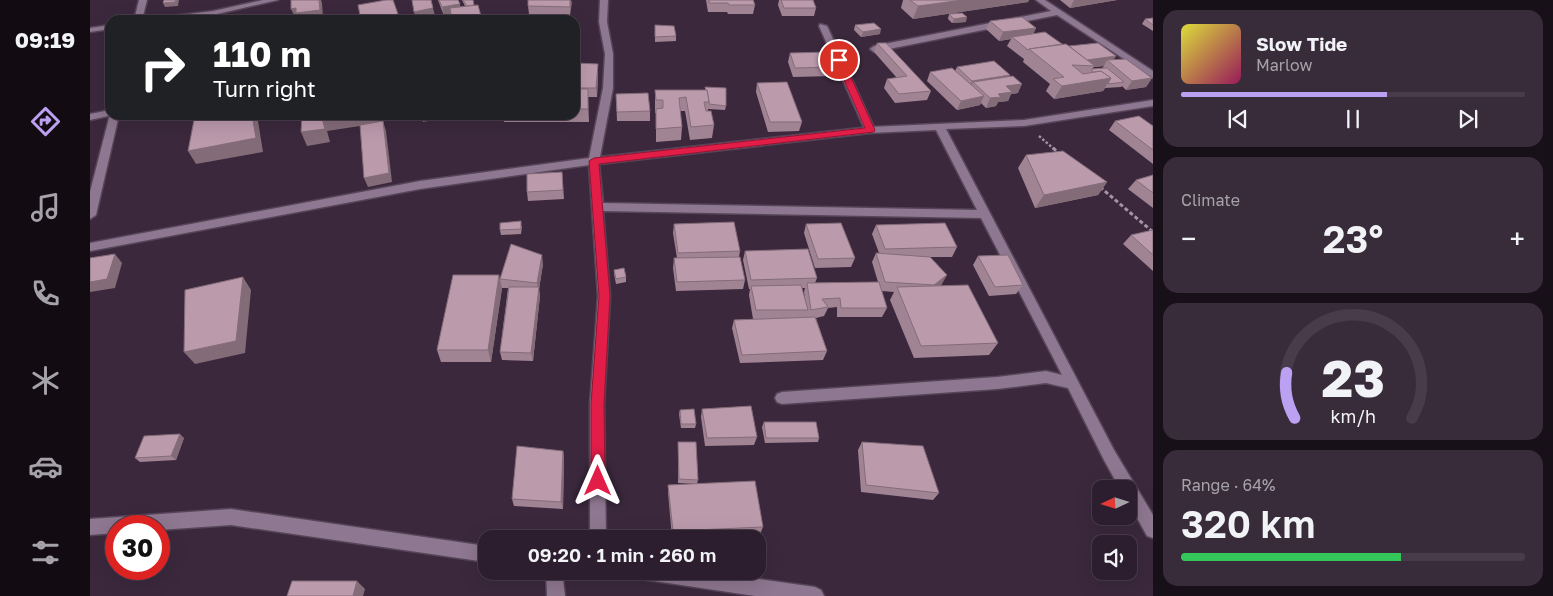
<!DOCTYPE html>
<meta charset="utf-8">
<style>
body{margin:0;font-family:"Golos Text",sans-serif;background:#382b3a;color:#f1f3f6;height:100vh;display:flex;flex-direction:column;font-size:19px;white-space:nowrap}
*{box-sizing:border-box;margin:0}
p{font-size:16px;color:#a6a2aa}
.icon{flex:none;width:28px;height:28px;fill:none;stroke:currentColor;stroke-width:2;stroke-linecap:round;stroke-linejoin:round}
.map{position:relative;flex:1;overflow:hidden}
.drawer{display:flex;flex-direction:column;gap:10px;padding:10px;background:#181019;width:400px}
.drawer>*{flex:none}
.top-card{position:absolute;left:15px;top:15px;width:475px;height:105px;border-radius:15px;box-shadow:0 5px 20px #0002,0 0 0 1px #483c4a;background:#202124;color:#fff;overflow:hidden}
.needle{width:32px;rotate:266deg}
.controls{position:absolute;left:1002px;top:480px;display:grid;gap:10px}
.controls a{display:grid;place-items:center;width:45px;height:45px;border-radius:10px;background:#2c1e2e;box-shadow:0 5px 20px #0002,0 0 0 1px #483c4a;font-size:25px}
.speed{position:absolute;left:15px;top:515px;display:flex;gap:10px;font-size:25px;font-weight:700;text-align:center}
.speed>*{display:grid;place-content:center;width:65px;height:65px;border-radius:50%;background:#2c1e2e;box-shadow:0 5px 20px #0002,0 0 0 1px #483c4a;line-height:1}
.speed .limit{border:8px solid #d22;background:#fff;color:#111}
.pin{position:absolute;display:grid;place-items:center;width:42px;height:42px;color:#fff;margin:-21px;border:2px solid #fff;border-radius:50%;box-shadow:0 1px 5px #0007}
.me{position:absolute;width:55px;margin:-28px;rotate:0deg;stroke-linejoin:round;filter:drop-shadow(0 0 4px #0008)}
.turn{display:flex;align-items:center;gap:18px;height:105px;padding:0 25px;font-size:22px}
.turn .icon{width:65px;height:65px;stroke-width:2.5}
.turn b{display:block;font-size:35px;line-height:42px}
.big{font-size:38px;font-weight:600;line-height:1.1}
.drawer .widget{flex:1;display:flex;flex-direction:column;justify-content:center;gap:8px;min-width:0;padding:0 18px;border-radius:15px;background:#382b3a}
.drawer .dial{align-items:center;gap:0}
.dial svg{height:130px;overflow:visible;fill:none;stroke:#483c4a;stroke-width:7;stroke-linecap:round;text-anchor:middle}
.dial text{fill:#f1f3f6;stroke:none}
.song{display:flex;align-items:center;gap:15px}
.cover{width:60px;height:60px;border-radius:8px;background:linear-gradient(135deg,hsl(60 70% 55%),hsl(330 70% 35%))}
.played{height:5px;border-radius:2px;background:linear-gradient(90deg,#bca0f2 60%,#483c4a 60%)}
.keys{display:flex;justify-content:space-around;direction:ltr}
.heat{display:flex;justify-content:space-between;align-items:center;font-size:28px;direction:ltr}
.charge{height:8px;border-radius:4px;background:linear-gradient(90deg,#34c759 64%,#483c4a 0)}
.trip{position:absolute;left:388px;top:530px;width:288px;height:50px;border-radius:15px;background:#2c1e2e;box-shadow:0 5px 20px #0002,0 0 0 1px #483c4a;font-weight:600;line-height:50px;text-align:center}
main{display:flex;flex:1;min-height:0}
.dock{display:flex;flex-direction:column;width:90px;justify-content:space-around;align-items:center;background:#120c12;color:#a6a2aa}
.dock .icon{width:35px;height:35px}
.dock .on{color:#bca0f2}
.dock b{font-size:22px;color:#f1f3f6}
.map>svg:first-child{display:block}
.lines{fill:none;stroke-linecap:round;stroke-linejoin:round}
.lane-casing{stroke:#564558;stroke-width:3}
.street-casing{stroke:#564558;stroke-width:3}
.secondary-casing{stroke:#564558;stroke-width:3}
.path-far1{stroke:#a494a6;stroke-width:2.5;stroke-dasharray:2.5 2;stroke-linecap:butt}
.path{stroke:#a494a6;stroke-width:3;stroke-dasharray:4 2.5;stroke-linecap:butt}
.lane{fill:#8e7790;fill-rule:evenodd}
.street{fill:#8e7790;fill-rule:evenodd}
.secondary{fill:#8e7790;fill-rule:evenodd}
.wall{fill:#a18494;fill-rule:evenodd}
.shaded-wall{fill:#836c78}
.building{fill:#bb9aac;stroke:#836c78}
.route{fill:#e11d48;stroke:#92132f}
</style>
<main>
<nav class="dock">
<b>09:19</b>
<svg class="icon on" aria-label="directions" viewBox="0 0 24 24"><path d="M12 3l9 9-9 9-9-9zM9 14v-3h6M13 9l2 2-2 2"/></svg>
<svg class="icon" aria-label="music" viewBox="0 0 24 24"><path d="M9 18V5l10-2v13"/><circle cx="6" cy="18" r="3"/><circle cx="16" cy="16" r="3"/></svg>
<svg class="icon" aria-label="phone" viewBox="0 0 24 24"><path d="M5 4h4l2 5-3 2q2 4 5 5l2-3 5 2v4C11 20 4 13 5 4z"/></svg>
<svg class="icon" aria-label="climate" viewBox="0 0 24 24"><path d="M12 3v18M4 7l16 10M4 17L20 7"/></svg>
<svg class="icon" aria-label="car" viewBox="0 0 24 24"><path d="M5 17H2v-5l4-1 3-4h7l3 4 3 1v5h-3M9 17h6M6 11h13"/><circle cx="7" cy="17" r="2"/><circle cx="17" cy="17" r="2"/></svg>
<svg class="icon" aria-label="filters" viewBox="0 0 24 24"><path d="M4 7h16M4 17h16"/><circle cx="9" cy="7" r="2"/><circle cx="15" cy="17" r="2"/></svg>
</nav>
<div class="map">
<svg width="1063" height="596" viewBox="0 0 1063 596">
<rect width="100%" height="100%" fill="#3b283d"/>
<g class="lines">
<g class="lane-casing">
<path id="lane" d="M730,24L737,26L785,130L783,132L780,133L775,130L729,26Z"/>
</g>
<g class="street-casing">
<g id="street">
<path d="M173,0H188L123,15L86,20H63L67,18L123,11Z"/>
<path d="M510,0H518L517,22L523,54V88L510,157L780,127L934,120L1063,100V106L934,126L856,129L1024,450L1063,515V538L1057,536L1039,503V489H1030L1014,460L978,388L956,383L907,389L692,404L687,402L685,398L687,394L692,392L907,377L956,371L972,375L891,218L513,211L520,296L514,404L516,539H500V404L508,296L499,165L330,189L0,251V243L330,181L499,158L513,88L515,54L509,22ZM846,130L887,210L513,203L509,164L780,133Z"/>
<path d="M946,0H955L1063,71V78L967,15L784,52L780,49L784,46L961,11Z"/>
<path d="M20,25V29L0,32V28Z"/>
<path d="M20,110V115H23L0,120V114Z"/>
<path d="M141,509L396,546V562L141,525L69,530V526H26V533L0,535V519Z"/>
<path d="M456,571H472L475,596H457Z"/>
<path d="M543,571H612L725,587L731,590L734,596H665L551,579L545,577Z"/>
</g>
</g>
<g class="secondary-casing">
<g id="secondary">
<path d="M49,0H57L52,20H44Z"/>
<path d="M20,114L29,115L6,215L0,219V192Z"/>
</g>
</g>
<path class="path-far1" d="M949,136L964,149"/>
<g class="path">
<path d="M963,148L969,153"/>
<path d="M1010,187L1063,232"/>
</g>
<use href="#lane" class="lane"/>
<use href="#street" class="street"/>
<use href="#secondary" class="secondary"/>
</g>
<g class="wall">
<path d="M348,0H368L370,7L375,6L372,0H383L384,5L354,16Z"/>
<path d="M438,0H481L480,15L439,14L438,6Z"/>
<path d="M616,0H663L665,5L663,14H638L637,12H618Z"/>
<path d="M689,0H723L726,8L724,16H692L688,5Z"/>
<path d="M813,0H939L938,2L823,19L811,8Z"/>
<path d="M970,0H1027L980,8Z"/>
<path d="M859,14L876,22L862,23L858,19Z"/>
<path d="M1063,18V31L1052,24L1055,19Z"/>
<path d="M900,21L946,28L943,34L979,46L1026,56L1023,60L1062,78L1056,87L1036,90L1032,86L1031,87L1015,88L1013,91L964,99L956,91L960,84L933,62L934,59L917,46L921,39L909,41L896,29ZM1014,66L1012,68L1002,69L1004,67Z"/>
<path d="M565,25L586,36V41L565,42Z"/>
<path d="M765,25L790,34L771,37L764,30Z"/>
<path d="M787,43L841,91L837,100L805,103L794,88L797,79L807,78L784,52Z"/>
<path d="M700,53L746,67L744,76L703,77L698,62Z"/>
<path d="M485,63L508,73L507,97H498L499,122H414L413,115H485Z"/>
<path d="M867,67L920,77L928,93L921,94L918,101L908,102L906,106L896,108L891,103L890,105L867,110L837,81L840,72L865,71Z"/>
<path d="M667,83L712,122L709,131L678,132L666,92Z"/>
<path d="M615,87L636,106L635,110L618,109V111L624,125L622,138L600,140L595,111H590L592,127L591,140L566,142V113H565V90H615Z"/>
<path d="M526,94L560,111V121H527Z"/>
<path d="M1025,121L1063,126V164L1019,130Z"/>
<path d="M936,155L1017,182L1008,195L945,208L928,168Z"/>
<path d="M472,172L474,199L438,201L437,192Z"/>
<path d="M1063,175V208L1038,189L1046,180Z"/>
<path d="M584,224L650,251L649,257L655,280L653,289L586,291L583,268L584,258H587L583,233Z"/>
<path d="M716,224L765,258L761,267L725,268L714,233Z"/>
<path d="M786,225L867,247L862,257H838L852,284L850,286L908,343L899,355L824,358L800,300L804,292L792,291L797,308L792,317H747V307L738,308L734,316L726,318L737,351L733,360L650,363L642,328L644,320L663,319L659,295L660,289H659L653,260L655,251L727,278L725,283L788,282L782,262L786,253H789L782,234ZM712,288H715L714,292L715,300Z"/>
<path d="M432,226L431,234L411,235L410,230Z"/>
<path d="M1063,230V271L1033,244L1041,235Z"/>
<path d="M888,256L933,285L926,294L899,296L883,265Z"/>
<path d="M453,264L449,289L450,296L443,361L412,360L410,352L418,288H412L401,362H351L347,350L410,279Z"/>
<path d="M524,270L536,277V282L526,284L524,274Z"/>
<path d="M612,409L667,437L664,445L615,446L611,417Z"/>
<path d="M590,410L606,424L605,428H591L589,414Z"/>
<path d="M674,422L729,438L728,442L675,443L672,427Z"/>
<path d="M94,438L86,460L50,462L45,458Z"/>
<path d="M588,442L608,480L607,484L588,483Z"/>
<path d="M772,442L849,493L843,500L771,492L768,450Z"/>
<path d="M473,451L474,458L473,509L424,506L422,499Z"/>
<path d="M578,485L673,527L670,534L582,538L578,492Z"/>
</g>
<g class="shaded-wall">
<path d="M86,0H89L88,6L75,7L73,3Z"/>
<path d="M229,0H231L232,3L233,18L221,20H209L208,17H205L201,9Z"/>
<path d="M480,0H481L482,3L480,15Z"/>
<path d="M873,0H939L938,2L823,19L828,6Z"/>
<path d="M984,0H1027L980,8Z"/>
<path d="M370,4L371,13L354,16L352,7Z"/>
<path d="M343,8L345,16L331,20H326L324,12Z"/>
<path d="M308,14L310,20H278Z"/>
<path d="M877,17L876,22L862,23L864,19Z"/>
<path d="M946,28L942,36L922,37L921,39L909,41L913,32Z"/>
<path d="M791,29L790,34L771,37L773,32Z"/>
<path d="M1026,56L1021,63L1017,60L1014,66L1004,67L1005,66L993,60Z"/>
<path d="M508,64V73L507,97L506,88Z"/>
<path d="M920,75L916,84L883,82L879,90H878L882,81Z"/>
<path d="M1021,78L1013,91L964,99L972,86Z"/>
<path d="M1062,78L1056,87L1036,90L1042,81Z"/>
<path d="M932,84L928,93L921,94L918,101L908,102L906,106L896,108L900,98L908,94L916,86Z"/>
<path d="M894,96L890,105L867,110L871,101Z"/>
<path d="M162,115H167L173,152L106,164L98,151Z"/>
<path d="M254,115H287L290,123L237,131L240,142L217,146L211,132L232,118Z"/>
<path d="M331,115H358V117L333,122Z"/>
<path d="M293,121L296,131L302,182L278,187L274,178Z"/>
<path d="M1017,182L1008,195L945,208L954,195Z"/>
<path d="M25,254L32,263L25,288L0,292V282Z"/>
<path d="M452,255L453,264L449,289L450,296L443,361L441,353L448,290L447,283Z"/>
<path d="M409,275L412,288L401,362L398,350Z"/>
<path d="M857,275L852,284L839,294L844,285Z"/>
<path d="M153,277L161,290L155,353L105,364L94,352Z"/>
<path d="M90,434L94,438L86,460L81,456Z"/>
<path d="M473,451L474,458L473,509L471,502Z"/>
<path d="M267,581L275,589L273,596H263Z"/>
</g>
<g class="building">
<path d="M74,0H86L85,2L73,3Z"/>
<path d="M201,0H229L230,10L206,13V8L201,9Z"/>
<path d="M296,0H303L308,14L278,20H271L268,5Z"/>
<path d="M322,0H341L343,8L324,12Z"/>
<path d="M349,0H368L370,4L352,7Z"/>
<path d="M373,0H383L384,5L377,6Z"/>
<path d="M438,0H480V7L438,6Z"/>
<path d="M619,0H663L665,5H639L638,3H619Z"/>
<path d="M691,0H723L726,8H694Z"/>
<path d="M820,0H873L828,6Z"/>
<path d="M388,5L392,20H362L360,8Z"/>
<path d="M872,13L877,17L864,19L859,14Z"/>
<path d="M251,15V20H224V19Z"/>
<path d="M203,16V20H191V18Z"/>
<path d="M932,17L946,28L913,32L900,21Z"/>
<path d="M1063,18V25L1055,19Z"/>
<path d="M784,23L791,29L773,32L765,25Z"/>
<path d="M565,25L584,26L586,36L565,37Z"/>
<path d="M955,32L972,44L939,49L938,50L922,37Z"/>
<path d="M787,43H796L841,91L809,94L797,79L817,76Z"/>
<path d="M1008,43L1026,56L997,60L979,46Z"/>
<path d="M976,44L1005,66L982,65L993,74L1011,71L1021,78L972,86L963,79L974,77L939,49Z"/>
<path d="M740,52L746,67L705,68L700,53Z"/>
<path d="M1036,59L1062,78L1042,81L1017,60Z"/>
<path d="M904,61L920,75L882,81L867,67Z"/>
<path d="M485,63L508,64L506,88H485Z"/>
<path d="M862,68L894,96L871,101L840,72Z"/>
<path d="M1017,68L1034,82L1018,84L1021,78L1011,71L1003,72L1002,71V69Z"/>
<path d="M923,76L932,84L916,86L922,92L908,94L911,97L900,98L883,82Z"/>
<path d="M697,82L712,122H680L667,83Z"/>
<path d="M615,87L636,88V106L619,104V102L617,90H616Z"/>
<rect x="485" y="89" width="13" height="20"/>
<path d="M565,90H617L619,102H614L616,111H621L624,125L601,127L596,97L589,98L592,127L566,129V109L573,108V100H566Z"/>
<path d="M558,93L560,111L527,112L526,94Z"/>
<path d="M105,115H162L166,138L98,151Z"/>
<path d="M212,115H254L232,118L235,129L211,132Z"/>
<path d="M1049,116L1063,126V150L1025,121Z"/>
<path d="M293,121L299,173L274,178L270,125Z"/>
<path d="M973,151L1017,182L954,195L936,155Z"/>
<path d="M472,172L473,190L437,192V174Z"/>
<path d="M1063,175V193L1046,180Z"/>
<path d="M431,221V229L410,230V223Z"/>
<path d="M644,222L650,251L588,253L584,224Z"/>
<path d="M751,223L765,258L728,259L716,224Z"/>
<path d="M855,223L867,247L795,249L786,225Z"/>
<path d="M1063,230V255L1041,235Z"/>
<path d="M421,244L452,255L447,283L410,279Z"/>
<path d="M718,249L727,278L661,280L655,251Z"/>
<path d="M786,253L840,257L857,275L844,285L795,282Z"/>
<path d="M25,254L17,279L0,282V258Z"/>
<path d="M918,255L933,285L905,287L888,256Z"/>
<path d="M650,257L655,280L587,282L584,258Z"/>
<path d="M534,268L536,277L526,279L524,270Z"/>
<path d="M363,275H409L398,350H347Z"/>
<path d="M153,277L146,341L94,352L95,290Z"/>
<path d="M789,282L797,308H751L750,298L732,299L738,307L721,310L717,283Z"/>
<path d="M711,285L718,310H666L661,286Z"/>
<path d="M878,285L908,343L831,346L807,287Z"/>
<path d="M419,287H449L441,353L410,352Z"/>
<path d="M725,317L737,351L652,355L644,320Z"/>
<path d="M661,406L667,437L617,438L612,409Z"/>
<path d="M604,409L606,424H591L590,410Z"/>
<path d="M674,422H726L729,438H676Z"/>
<path d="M90,434L81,456L45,458L54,436Z"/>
<path d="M588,442H606L608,480L589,479Z"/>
<path d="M772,442L833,446L849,493L776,485Z"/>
<path d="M427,446L473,451L471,502L422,499Z"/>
<path d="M665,481L673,527L583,531L578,485Z"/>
<path d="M202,581H267L263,596H197Z"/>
</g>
<path class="route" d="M749,58L753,60L785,130L784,132L509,164L520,296L514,404L515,481L513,486L508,488L503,486L501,481V404L509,296L499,161L504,158L775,128L745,60Z"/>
</svg>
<div class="controls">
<a><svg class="needle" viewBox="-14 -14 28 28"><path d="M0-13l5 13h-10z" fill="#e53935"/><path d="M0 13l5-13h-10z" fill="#a6a2aa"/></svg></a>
<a><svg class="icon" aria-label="sound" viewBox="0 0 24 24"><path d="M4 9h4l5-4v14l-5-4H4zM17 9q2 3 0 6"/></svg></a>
</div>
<div class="speed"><div class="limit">30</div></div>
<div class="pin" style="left:749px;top:60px;background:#d93025"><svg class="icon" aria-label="arrive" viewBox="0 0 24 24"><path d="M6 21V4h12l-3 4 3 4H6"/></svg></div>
<svg class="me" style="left:508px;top:481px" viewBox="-20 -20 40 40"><path d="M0-17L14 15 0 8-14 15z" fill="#e11d48" stroke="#fff" stroke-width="4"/></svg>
<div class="trip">09:20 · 1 min · 260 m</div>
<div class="top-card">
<div class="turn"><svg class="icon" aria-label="right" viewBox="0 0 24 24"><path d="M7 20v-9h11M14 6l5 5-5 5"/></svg><div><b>110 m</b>Turn right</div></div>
</div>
</div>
<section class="drawer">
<div class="widget">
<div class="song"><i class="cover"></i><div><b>Slow Tide</b><p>Marlow</p></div></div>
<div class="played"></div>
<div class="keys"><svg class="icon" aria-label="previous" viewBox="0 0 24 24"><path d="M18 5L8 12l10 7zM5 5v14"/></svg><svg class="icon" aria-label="pause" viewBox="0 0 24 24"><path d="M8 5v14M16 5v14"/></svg><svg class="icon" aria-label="next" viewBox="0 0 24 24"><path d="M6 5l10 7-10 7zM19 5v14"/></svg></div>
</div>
<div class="widget"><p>Climate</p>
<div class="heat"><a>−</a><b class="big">23°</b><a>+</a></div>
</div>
<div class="widget dial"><svg viewBox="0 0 100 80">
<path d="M14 69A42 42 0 1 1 86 69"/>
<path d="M14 69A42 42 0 0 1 9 41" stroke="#bca0f2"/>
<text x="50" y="56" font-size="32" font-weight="700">23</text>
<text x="50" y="72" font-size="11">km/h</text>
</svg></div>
<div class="widget"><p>Range · 64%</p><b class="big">320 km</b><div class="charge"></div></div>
</section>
</main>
